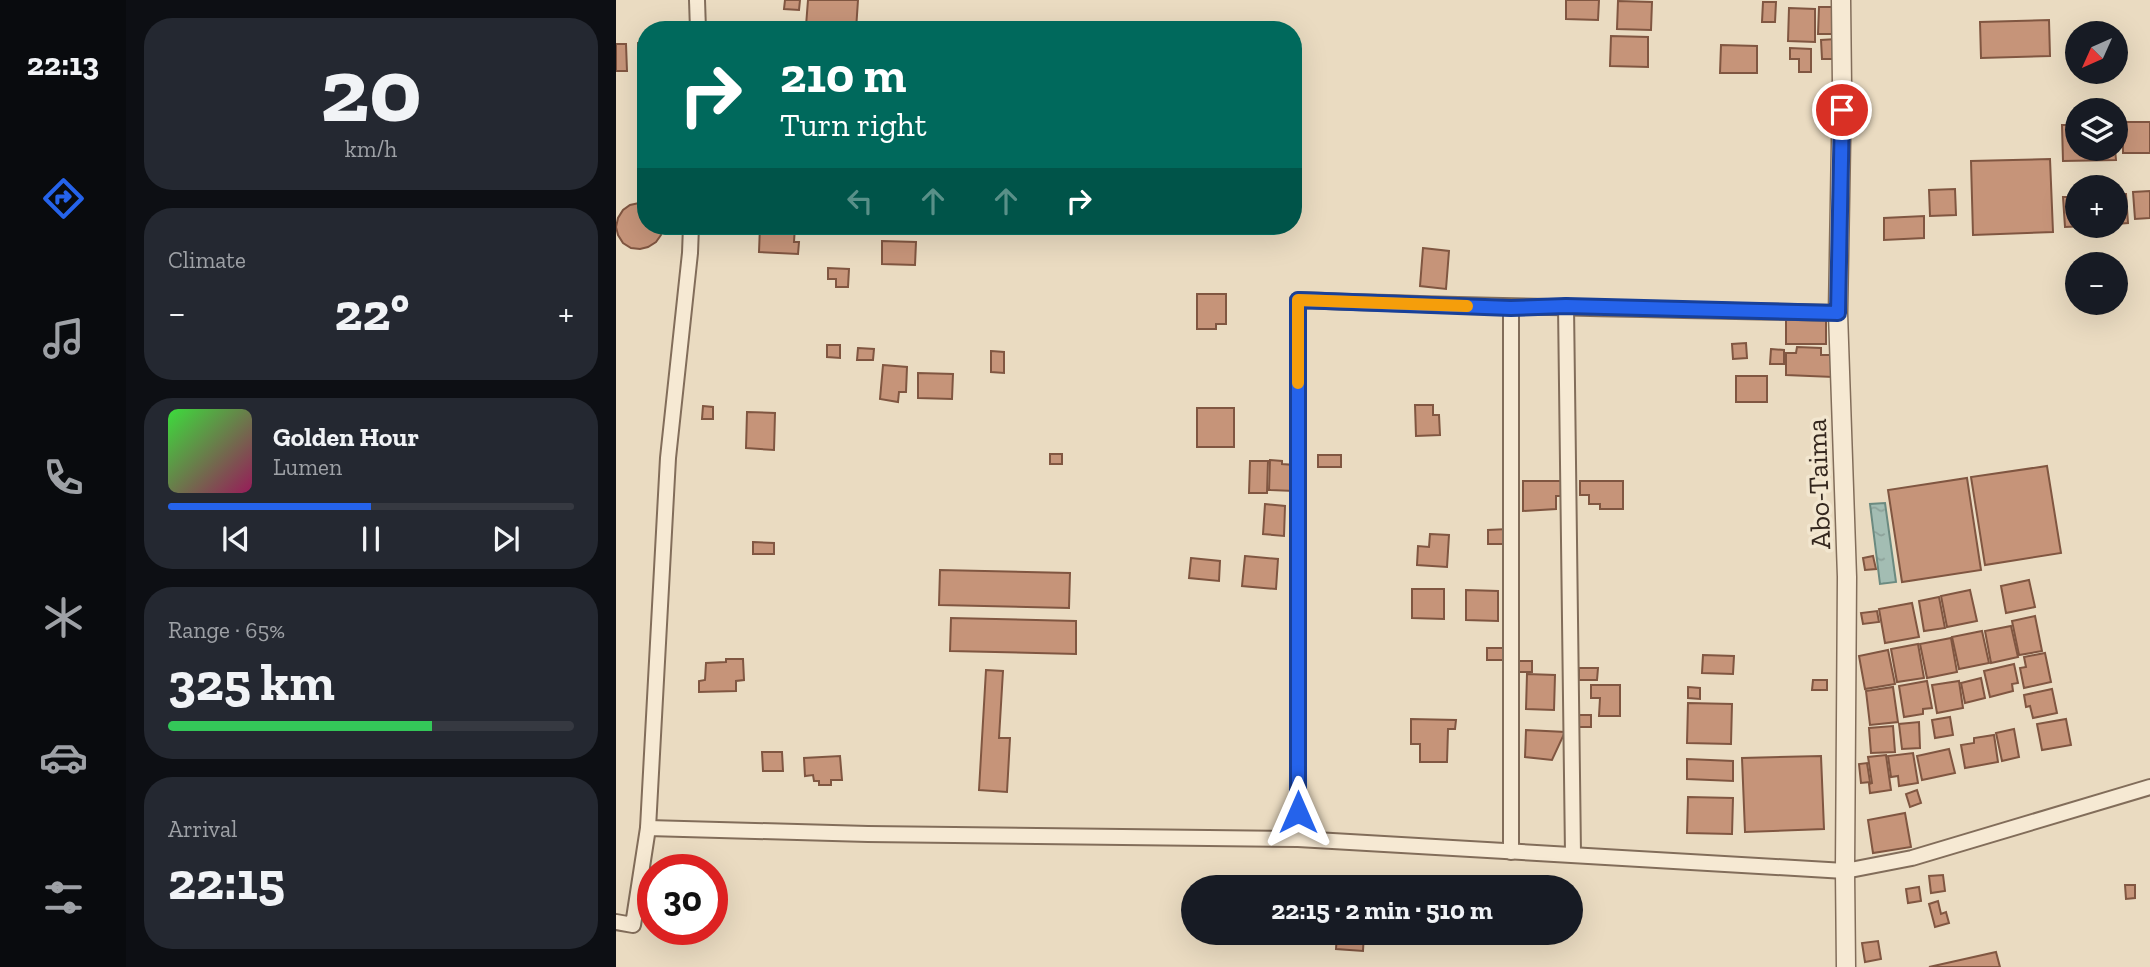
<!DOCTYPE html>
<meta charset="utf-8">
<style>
body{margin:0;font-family:"Zilla Slab",serif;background:#242831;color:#f1f3f6;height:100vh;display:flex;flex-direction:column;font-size:26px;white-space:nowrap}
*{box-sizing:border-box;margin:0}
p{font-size:23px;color:#9ea1a6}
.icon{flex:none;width:38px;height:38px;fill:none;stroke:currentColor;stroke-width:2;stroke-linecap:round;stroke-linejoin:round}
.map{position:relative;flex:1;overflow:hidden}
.side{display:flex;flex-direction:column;gap:18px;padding:18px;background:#0d0f14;width:490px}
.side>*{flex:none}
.hud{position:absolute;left:21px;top:21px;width:665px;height:214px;border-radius:28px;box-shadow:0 7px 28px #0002;background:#00695c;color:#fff;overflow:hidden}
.needle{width:46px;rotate:225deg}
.fabs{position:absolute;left:1449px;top:21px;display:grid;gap:14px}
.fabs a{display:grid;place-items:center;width:63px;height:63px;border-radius:50%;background:#171b24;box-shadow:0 7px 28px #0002;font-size:35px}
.speed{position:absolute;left:21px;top:854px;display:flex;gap:14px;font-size:35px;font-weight:700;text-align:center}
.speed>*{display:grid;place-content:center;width:91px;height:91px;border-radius:50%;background:#171b24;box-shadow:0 7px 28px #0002;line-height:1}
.speed .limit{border:10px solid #d22;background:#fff;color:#111}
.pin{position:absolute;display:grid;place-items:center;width:60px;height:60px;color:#fff;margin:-30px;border:4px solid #fff;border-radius:50%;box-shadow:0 2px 7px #0007}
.me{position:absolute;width:77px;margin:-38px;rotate:0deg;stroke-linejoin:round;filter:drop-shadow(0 0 5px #0008)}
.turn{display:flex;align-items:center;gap:24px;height:147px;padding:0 28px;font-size:32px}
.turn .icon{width:91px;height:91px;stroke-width:2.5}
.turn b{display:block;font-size:49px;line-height:60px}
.lanes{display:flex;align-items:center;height:66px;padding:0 28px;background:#0003;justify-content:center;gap:35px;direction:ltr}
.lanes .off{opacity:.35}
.big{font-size:52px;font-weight:700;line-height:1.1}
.side .widget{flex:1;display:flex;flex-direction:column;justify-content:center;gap:10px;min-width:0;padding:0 24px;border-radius:28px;background:#242831}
.side .dial{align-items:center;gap:0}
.dial b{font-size:91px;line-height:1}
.song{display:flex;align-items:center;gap:21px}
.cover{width:84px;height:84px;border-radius:10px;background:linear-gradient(135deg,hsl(120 70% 55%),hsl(330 70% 35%))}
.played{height:7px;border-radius:4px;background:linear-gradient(90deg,#2563eb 50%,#363941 50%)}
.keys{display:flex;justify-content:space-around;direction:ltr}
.heat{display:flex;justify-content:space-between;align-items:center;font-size:38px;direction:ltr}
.charge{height:10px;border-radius:5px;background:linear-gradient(90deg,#34c759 65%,#363941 0)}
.trip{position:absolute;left:565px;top:875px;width:402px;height:70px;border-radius:35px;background:#171b24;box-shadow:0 7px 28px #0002;font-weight:700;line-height:70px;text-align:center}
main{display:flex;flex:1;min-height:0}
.dock{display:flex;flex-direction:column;width:126px;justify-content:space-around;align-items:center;background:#090b0e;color:#9ea1a6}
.dock .icon{width:49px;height:49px}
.dock .active{color:#2563eb}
.dock b{font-size:32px;color:#f1f3f6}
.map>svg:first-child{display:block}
.water{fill:url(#water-ripples);stroke:#6b8a80;stroke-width:2}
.building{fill:#c69479;stroke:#805641;stroke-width:2}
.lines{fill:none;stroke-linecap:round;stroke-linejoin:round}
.minor-casing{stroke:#826d5a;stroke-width:18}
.tertiary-casing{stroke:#826d5a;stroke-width:21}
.minor{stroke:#f6e9d3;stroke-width:14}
.tertiary{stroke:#f6e9d3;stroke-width:18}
.route-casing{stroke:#184099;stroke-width:18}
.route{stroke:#2563eb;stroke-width:12}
.slow{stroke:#f59e0b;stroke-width:12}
.labels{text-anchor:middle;stroke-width:7;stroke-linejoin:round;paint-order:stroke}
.street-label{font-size:28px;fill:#33261d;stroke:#f2e6cf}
</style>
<main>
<nav class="dock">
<b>22:13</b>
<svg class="icon active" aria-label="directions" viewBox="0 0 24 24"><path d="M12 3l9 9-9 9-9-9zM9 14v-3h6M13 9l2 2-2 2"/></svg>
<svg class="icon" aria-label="music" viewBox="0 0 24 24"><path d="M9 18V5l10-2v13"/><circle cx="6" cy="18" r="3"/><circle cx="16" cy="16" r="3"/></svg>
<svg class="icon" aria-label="phone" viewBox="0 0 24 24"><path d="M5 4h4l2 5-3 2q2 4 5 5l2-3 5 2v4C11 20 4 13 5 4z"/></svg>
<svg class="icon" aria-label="climate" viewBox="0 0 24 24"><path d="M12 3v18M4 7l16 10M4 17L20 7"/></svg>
<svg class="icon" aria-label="car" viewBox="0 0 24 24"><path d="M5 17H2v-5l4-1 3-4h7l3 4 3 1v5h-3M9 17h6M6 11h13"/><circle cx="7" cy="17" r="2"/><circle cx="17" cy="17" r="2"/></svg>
<svg class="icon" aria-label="filters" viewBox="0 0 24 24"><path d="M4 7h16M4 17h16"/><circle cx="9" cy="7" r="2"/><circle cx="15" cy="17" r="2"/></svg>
</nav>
<section class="side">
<div class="widget dial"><b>20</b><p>km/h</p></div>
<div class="widget"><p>Climate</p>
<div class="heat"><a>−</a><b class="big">22°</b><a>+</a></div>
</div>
<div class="widget">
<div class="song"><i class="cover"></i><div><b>Golden Hour</b><p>Lumen</p></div></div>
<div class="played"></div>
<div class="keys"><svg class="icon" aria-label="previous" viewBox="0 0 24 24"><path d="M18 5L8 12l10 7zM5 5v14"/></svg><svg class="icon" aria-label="pause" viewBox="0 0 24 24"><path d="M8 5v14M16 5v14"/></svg><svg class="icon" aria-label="next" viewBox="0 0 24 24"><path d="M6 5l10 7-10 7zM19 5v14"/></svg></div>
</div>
<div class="widget"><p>Range · 65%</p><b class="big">325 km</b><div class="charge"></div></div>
<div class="widget"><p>Arrival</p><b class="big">22:15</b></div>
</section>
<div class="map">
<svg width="1534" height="967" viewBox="0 0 1534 967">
<defs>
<pattern id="water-ripples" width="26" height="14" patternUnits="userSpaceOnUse" patternTransform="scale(1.75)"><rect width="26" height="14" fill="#a3bdb3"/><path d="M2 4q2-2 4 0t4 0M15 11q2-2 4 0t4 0" fill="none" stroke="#8da29a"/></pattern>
</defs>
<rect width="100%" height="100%" fill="#eadbc1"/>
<path class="water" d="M1269,503L1280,582L1264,584L1254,504Z"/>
<g class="building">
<path d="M169,0H184L183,10L168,9Z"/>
<path d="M192,0H242L240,30L190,26Z"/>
<path d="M950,0H983L982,20L950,19Z"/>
<path d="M1002,1L1036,2L1035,30L1001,29Z"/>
<path d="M1147,2H1160L1159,22H1146Z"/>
<path d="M1203,7H1223V34H1202Z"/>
<path d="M1173,8L1199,9V42L1172,41Z"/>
<path d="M1433,20L1434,56L1365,58L1364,22Z"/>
<path d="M995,36L1032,37V67L994,66Z"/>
<path d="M1220,39L1221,59H1206L1205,40Z"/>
<path d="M22,43H28L29,69H22Z"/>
<path d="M0,44H10L11,71H0Z"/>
<path d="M1105,45L1141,46V73H1104Z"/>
<path d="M1174,48L1195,49V72H1183V59H1174Z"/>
<rect x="1507" y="122" width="27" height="31"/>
<path d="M1446,125H1461V149H1499L1500,160L1447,161Z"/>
<path d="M1434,159L1437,232L1357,235L1355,161Z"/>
<path d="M1339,189L1340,215L1314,216L1313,190Z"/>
<path d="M1534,191V218L1519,219L1517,192Z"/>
<path d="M1500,194H1510L1512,223L1500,224Z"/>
<path d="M1447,197H1461V226H1474L1449,227Z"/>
<path d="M23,203L30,204V226H46L45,235L40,242L32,247L24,249L15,248L7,243L2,235L0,227L2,218L7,210L14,205Z"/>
<path d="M1308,216V238L1268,240V218Z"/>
<path d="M144,226H179L178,242H183L182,254L143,252Z"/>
<path d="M266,241L300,242L299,265L266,264Z"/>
<path d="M807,248L833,251L830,289L804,286Z"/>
<path d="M212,268L233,269L232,287H220V279H212Z"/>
<path d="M581,294H610V324H600V329H581Z"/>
<rect x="1170" y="320" width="40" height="24"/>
<path d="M1130,343L1131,358L1117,359L1116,344Z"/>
<path d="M211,345H224V358L211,357Z"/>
<path d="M1181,347L1205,348V355H1217V377L1170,375V353H1180Z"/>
<path d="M242,348L258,349L257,360H241Z"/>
<path d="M1155,349L1168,350V364H1154Z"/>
<path d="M375,351L388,352V373L375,372Z"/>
<path d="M267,365L291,367L290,392H283L282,402L264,399Z"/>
<path d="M302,373L337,374L336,399L302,398Z"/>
<rect x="1120" y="376" width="31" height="26"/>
<path d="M799,405H817V415H823L824,435L800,436Z"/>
<path d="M87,406L97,407V419H86Z"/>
<rect x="581" y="408" width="37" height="39"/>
<path d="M131,412L159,413L158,450L130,448Z"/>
<rect x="434" y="454" width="12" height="10"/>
<rect x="702" y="455" width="23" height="12"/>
<path d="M654,460L666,461V464L679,465L678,491L653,490Z"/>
<path d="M634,461H652L651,493H633Z"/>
<path d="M1431,466L1445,553L1369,565L1355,477Z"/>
<path d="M1351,478L1365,570L1286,582L1272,490Z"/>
<path d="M907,481H947L948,496H940V509L907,511Z"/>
<path d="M964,481H1007V509H984V504H973V495H964Z"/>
<path d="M649,504L669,506L668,536L647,534Z"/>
<path d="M892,529L893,544H872V530Z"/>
<path d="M814,534L833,535L831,567L801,565L802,546L813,547Z"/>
<path d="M137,542L158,543V554H137Z"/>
<path d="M629,556L662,559L660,589L626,586Z"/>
<path d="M1257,556L1260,569L1249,570L1247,558Z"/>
<path d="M575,558L604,561L603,581L573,578Z"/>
<path d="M324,570L454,573L453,608L323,605Z"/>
<path d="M1413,580L1419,607L1390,613L1385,586Z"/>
<path d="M796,589H828V619L796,618Z"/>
<path d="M850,590L882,591V621L850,620Z"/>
<path d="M1354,590L1361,621L1331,627L1325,596Z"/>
<path d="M1323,597L1329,628L1308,631L1303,601Z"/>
<path d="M1296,603L1303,637L1269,643L1263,609Z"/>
<path d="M1261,611L1263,622L1247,624L1245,613Z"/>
<path d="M1419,616L1426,651L1403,655L1396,621Z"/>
<path d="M335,618L460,621V654L334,651Z"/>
<path d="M1395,626L1402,657L1375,663L1369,631Z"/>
<path d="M1366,631L1373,663L1343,669L1336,637Z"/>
<path d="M1335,638L1341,672L1311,678L1304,644Z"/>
<path d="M1302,644L1308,678L1281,682L1275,649Z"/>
<path d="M871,648H892L891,660H871Z"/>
<path d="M1272,650L1279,684L1249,689L1243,656Z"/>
<path d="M1429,653L1435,682L1408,688L1404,668L1410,667L1408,657Z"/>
<path d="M1087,655L1118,656L1117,674L1086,673Z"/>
<path d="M110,659H127L128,680L120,681V691L83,692V681L89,680L90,663L110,662Z"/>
<rect x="903" y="661" width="13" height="11"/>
<path d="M1398,664L1402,683L1396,684L1397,691L1374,697L1368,671Z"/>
<path d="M963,668H982L981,680H963Z"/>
<path d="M370,670L387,671L383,738H394L391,792L363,790Z"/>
<path d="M911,674L939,675L938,710L910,709Z"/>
<path d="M1365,678L1369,698L1349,703L1345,683Z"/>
<path d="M1197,680H1211V690H1196Z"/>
<path d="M1311,681L1316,708L1307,709V714L1288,717L1283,686Z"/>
<path d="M1343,681L1347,708L1321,713L1316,685Z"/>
<path d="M975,685H1004V716H983L984,698H975Z"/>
<path d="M1072,687L1084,688V699L1072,698Z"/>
<path d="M1277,687L1282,722L1254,725L1250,691Z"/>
<path d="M1436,689L1441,713L1417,718L1414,706L1410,707L1408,695Z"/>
<path d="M1072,703L1116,704L1115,744L1071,743Z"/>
<rect x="962" y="715" width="13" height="12"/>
<path d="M1334,717L1337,735L1319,738L1316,720Z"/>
<path d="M795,719L840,720L839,729H832L831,762H804V744H795Z"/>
<path d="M1450,719L1455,745L1426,750L1421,724Z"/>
<path d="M1303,722L1304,748L1286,749L1283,724Z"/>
<path d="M1277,726L1279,752L1255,753L1253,728Z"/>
<path d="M1398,729L1403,757L1386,761L1380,733Z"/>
<path d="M910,730L949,732L936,760L909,757Z"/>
<path d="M1378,735L1382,762L1349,768L1345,745L1358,743V738Z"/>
<path d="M1333,749L1339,773L1306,780L1301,756Z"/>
<path d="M146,752H166L167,771H147Z"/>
<path d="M1297,753L1302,783L1283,786L1282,776L1275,777L1272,756Z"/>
<path d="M1270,755L1275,790L1254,793L1253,784L1256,783L1252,757Z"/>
<path d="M224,756L226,780H215V785H203V781H198L197,775L189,776L188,758Z"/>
<path d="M1205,756L1208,829L1129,832L1126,758Z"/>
<path d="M1071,759L1117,761V781L1071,779Z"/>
<path d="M1251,763L1254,782L1245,783L1243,764Z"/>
<path d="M1301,790L1305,803L1294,807L1290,794Z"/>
<path d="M1072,797L1117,798L1116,834L1071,833Z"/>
<path d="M1289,813L1295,847L1257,853L1252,820Z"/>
<path d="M1327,875L1329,891L1315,893L1313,876Z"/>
<path d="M1509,885H1519V898L1510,899Z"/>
<path d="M1303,887L1305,901L1292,903L1290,889Z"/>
<path d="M1322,901L1325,914L1330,912L1333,923L1319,927L1313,904Z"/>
<path d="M721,933H748L747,951L720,949Z"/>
<path d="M1262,941L1265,959L1249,962L1246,943Z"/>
<path d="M1380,952L1384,967H1313Z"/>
</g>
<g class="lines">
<g class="minor-casing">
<g id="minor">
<path d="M81,0L82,30"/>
<path d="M950,306L957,854"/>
<path d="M32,828L52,458L74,253L75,226"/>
<path d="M682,839V300C862,307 1042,309 1222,313"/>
<path d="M895,852V308"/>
<path d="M0,922L17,925L32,828L252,834L682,839L1229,871L1296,858L1534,787"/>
</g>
</g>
<g class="tertiary-casing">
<path id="tertiary" d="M1225,0L1226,85L1222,313L1231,577L1229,871L1230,967"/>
</g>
<use href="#minor" class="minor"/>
<use href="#tertiary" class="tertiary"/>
</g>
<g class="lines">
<g class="route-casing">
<path id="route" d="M682,812V300L895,308L950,306L1222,313L1226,110"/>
</g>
<use href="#route" class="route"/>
<path class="slow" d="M682,383V300L851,306"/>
</g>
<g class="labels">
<g class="street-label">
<text transform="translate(1202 484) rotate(-92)" y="10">Abo-Taima</text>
</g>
</g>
</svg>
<div class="fabs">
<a><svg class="needle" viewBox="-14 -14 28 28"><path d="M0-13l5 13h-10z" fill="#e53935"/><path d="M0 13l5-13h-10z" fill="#9ea1a6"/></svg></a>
<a><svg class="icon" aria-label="layers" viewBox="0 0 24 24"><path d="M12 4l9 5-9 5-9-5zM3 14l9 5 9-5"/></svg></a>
<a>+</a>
<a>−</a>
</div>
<div class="speed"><div class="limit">30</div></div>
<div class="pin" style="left:1226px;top:110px;background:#d93025"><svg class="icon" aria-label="arrive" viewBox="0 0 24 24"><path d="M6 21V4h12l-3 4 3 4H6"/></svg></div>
<svg class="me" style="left:682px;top:812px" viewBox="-20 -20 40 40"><path d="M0-17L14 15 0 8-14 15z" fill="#2563eb" stroke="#fff" stroke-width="4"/></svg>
<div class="trip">22:15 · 2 min · 510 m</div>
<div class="hud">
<div class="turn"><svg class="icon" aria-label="right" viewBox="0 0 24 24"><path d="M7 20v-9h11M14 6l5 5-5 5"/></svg><div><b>210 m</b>Turn right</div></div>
<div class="lanes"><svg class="icon off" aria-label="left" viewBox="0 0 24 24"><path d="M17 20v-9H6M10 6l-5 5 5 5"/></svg><svg class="icon off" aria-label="ahead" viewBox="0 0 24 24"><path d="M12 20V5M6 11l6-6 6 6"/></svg><svg class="icon off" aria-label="ahead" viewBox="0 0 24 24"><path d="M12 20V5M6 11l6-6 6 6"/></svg><svg class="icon" aria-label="right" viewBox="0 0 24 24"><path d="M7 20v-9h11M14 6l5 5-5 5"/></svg></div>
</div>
</div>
</main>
